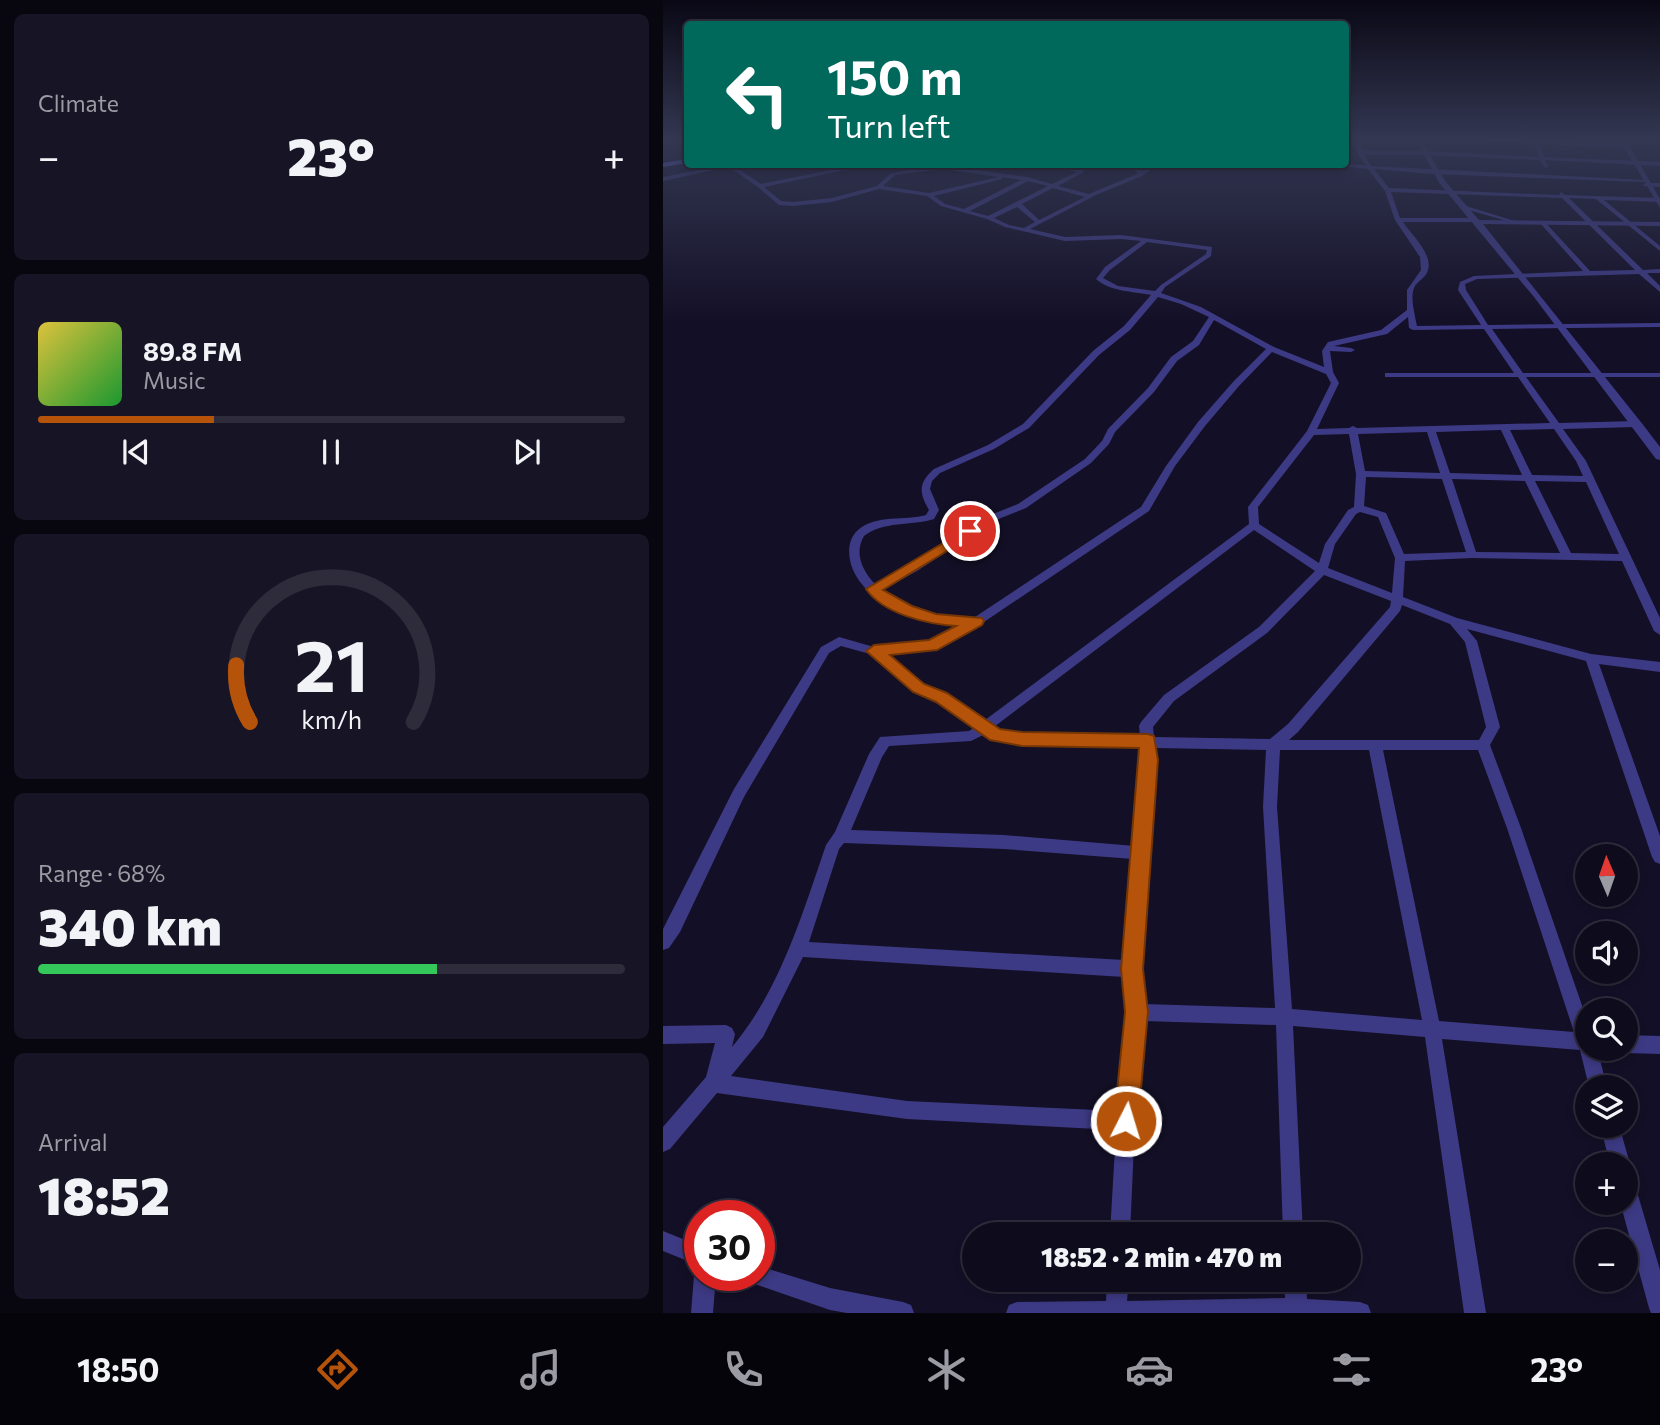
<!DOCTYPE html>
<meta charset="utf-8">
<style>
body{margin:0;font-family:Commissioner,sans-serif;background:#171425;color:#f1f3f6;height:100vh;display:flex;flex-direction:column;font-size:26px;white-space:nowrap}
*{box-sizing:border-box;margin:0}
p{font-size:23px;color:#9b9ba3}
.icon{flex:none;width:38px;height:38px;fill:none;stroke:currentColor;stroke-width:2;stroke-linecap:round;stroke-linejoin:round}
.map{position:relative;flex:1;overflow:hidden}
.sheet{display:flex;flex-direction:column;gap:14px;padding:14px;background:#08060f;width:663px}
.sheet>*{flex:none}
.hud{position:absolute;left:21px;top:21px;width:665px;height:147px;border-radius:7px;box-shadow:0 4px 10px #0003,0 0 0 2px #2e2b3b;background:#00695c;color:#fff;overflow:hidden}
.needle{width:46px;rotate:358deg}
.controls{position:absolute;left:912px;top:844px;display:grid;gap:14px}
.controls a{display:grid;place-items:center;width:63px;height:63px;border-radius:50%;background:#0e0b1c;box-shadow:0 4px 10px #0003,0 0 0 2px #2e2b3b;font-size:35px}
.speed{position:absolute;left:21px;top:1200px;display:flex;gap:14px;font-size:35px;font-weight:700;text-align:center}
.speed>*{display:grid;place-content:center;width:91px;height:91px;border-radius:50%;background:#0e0b1c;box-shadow:0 4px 10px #0003,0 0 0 2px #2e2b3b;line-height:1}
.speed .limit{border:10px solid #d22;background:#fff;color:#111}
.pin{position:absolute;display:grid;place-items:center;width:60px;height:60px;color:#fff;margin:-30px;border:4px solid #fff;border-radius:50%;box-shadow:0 2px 7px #0007}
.me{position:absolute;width:77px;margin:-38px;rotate:5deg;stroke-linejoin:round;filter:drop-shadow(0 0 5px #0008)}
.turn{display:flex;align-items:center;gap:24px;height:147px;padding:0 28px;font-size:32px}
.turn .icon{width:91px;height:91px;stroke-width:2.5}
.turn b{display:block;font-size:49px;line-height:60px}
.big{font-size:52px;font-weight:800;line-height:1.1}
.sheet .widget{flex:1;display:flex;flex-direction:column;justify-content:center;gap:10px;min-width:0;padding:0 24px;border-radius:10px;background:#171425}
.sheet .dial{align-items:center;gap:0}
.dial svg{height:182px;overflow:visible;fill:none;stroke:#2e2b3b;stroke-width:7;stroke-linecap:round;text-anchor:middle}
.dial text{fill:#f1f3f6;stroke:none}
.song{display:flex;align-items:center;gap:21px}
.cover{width:84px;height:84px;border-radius:10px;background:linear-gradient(135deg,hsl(50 70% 55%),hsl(130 70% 35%))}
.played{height:7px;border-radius:4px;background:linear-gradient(90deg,#b45309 30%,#2e2b3b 30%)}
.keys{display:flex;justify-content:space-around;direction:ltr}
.heat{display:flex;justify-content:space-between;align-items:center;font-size:38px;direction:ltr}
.charge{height:10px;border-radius:5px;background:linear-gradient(90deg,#34c759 68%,#2e2b3b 0)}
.trip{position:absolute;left:299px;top:1222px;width:399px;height:70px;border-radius:35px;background:#0e0b1c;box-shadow:0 4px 10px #0003,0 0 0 2px #2e2b3b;font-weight:800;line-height:70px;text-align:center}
.tabs{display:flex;height:112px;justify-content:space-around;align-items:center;background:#06040b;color:#9b9ba3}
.tabs .icon{width:49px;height:49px}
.tabs .on{color:#b45309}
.tabs b{font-size:32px;color:#f1f3f6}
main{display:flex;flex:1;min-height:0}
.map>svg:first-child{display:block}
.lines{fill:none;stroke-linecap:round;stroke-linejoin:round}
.minor{fill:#3d3a85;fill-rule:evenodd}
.tertiary{fill:#3d3a85;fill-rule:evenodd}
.secondary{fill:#6f6bff;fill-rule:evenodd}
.route{fill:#b45309;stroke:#753606;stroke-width:2}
</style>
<main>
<section class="sheet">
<div class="widget"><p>Climate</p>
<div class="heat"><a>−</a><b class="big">23°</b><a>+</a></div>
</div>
<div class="widget">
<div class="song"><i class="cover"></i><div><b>89.8 FM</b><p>Music</p></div></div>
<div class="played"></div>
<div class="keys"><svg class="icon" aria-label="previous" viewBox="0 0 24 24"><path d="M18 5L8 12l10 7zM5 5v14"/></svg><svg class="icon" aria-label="pause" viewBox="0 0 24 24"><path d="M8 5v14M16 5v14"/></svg><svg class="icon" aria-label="next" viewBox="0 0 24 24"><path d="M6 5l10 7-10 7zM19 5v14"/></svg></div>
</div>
<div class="widget dial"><svg viewBox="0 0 100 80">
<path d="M14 69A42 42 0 1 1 86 69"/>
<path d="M14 69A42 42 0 0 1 8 44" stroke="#b45309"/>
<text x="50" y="56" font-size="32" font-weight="700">21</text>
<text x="50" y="72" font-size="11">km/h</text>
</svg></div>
<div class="widget"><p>Range · 68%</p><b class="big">340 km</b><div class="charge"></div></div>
<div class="widget"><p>Arrival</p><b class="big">18:52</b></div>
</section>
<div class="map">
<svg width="997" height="1313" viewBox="0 0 997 1313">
<rect width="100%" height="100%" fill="#130f26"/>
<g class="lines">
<g class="minor">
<path d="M692,140H697L700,151H760L876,157L871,144L815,140H875L963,145L965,148L876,144L881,157L997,162V166L882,160L885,166L882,168L877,160L760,155H701L708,166L983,180L980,182L769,174L711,169L726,188L896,195L898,192L902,195L997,198V202L941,200L997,246V251L933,199L906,198L980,270L997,269V273H984L997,286V292L976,274L814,279L802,284L803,290L825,325L997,323V327L829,329L860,373H997V377H863L896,423L973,421L977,424L973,427L900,429L923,461L997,618V635L991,631L959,561L809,558L742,561L740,597L794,618L928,654L997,662V672L936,664L997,836V864L992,862L989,857L923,661L804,629L814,641L837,727L827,745L858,828L924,1020V1048H934L944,1087H926L917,1050L779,1039L823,1313H801L762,1037L630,1026L640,1234H620L613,1025L481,1021L472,1121L467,1234H447L453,1130L244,1119L54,1093L7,1149L0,1152V1127L43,1077L52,1043L0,1044V1026L63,1025L69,1028L72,1034L69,1047C117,990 139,915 163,845L172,832L206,754L217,737L306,731L312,727L274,700L251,691L207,654L178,646L166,653L81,797L17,932L6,948L0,950V929L71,789L158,647L176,637L211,647L267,642L297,625C259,625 195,602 187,560C185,550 186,538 195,530C213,514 242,521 263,515L266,510C256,493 255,483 271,469L325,445L360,424L430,351L461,326L488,295C469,291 448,292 433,279L442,267L478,241L458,239L402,241L342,227L324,219L278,206L264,196L216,189L169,202L130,206L116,205L95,187L66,167L0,181V177L65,164H77L71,166L98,184L193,165L196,167L101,187L118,201L130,202L169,198L214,186L228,173L279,165L364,177L389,184L414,172L375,164H390L419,169L421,172L395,186L426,194L474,174V172L462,164H469L480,171L490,164H496L479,176L433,195L367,229L402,237L458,235L549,247L548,256L502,287L498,293L538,307L611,347L661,367L659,351L665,342L718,330L744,310V290L758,270L757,257L732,220L722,191L705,169L663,164L703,165L694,153ZM279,169L336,177L266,193L220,186L232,175ZM339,177L358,180L301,209L282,204L271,196L339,179ZM365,181L385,186L325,216L307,211ZM390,188L422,197L376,220L359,204ZM728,192L899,198L972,270L927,271L881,221H877V223L920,271L811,276L797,282L795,290L818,325L754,326C752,315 747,298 751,288C754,281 763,278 765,270C770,254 748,234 740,222H813L816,220L813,218H737ZM354,207L372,222L361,228L346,225L331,218ZM484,242L544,250L543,254L498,285L492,291L455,286L440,278L447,270ZM495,297L518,304L546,317L530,341L508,357L485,388L445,429L439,441L422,459L355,504L320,518L246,565L212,584C199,570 191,553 201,536C220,521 248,526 271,519L276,510L267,489L269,481L277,473L331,449L366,428L436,355L467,330ZM745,317L746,328L750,330L821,329L851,373H722V377H855L887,423L694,428L690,426L686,428L654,429L676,383L670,372L667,351L688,352L692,350L688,348L671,346L724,334ZM551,320L603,349L570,382L535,422L503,466L478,507L312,617L271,615L237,601L219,590L254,571L328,522L363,508L428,463L446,444L452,432L491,392L514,361L536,345ZM609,352L663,374L668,383L644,431L585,507L586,524L322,720L284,694L259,685L223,654L273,649L318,624L486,511L512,466L542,426L576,386ZM891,429L913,461L920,476L869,475L847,430ZM838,430L859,475L787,473L773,432ZM764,432L777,473L702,471L695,434ZM686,434L693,474L691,507L685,510L662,544L656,563L596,524L595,507L651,435ZM703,477L779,479L803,552L741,554L723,513L701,506ZM789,479L862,481L897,553L813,552ZM872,481L923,482L956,554L908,553ZM697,512L715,517L732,558L729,593L665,568L672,544L693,514ZM591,530L652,571L596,627L501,695L478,722L476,726L477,736C451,736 348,738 331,727ZM661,575L728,601L727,607L625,724L607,739L491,737L490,727L511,701L604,633ZM739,605L787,624L802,642L823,727L816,740H626L635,732L737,611ZM322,734C345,750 446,746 478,747L479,760L472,846L341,835L188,830L219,757L226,746L308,741ZM492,748L603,750L600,807L612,1008L481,1004L477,969L493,760ZM617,750H706L759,1020L629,1009L614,807ZM720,750H815L844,828L911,1032L776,1021ZM181,843L341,849L470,859L461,960L146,942L176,849ZM140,957L461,977L464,1012L455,1111L244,1101L68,1076L100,1037Z"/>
<path d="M982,183H997V187L980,186Z"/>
<path d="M799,206H803L852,221L847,222L799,208Z"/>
<path d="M962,1035L997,1036V1054L962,1053L956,1050L955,1048H962Z"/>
<path d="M937,1125H956L967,1164L964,1171L962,1164H947Z"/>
<path d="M962,1175L969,1178L972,1185L997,1270V1313H988L986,1308L957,1202H962Z"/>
<path d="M0,1231L37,1246V1266L0,1251Z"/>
<path d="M96,1266L167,1288L240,1302L248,1305L251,1313H184L167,1310L89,1283L86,1276H96Z"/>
<path d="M37,1268V1276H53L50,1313H28L31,1276Z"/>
<path d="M444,1279H466L464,1301L622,1298L621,1279H643L644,1299L697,1302L705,1305L708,1313H343L346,1305L354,1302L443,1301Z"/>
</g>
<g class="tertiary">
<path d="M753,140H759L782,181L816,220L997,222V226L820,224L981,426L997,447V460L993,459L871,297L777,184Z"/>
<path d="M957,140H963L997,199V208Z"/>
</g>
<path class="secondary" d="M24,159V163L0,167V163Z"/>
</g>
<linearGradient id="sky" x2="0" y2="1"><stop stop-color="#0a0815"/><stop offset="0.43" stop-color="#333752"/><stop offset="1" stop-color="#333752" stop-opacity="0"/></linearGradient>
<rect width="997" height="324" fill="url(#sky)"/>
<path class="route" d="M307,527L312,528V534L220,590L249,606L273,614L319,618L321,621L319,625L274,650L227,655L261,684L284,693L337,729L359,732L485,734L491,736L495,760L480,969L485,1012L475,1121L472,1129L463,1133L454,1129L451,1121L462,1012L458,969L476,748L359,746L327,740L273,702L250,692L203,651L211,645L266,640L293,626C264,624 220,614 203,589Z"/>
</svg>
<div class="controls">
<a><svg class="needle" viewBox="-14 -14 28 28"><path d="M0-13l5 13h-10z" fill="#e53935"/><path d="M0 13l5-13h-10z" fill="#9b9ba3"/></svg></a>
<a><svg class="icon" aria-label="sound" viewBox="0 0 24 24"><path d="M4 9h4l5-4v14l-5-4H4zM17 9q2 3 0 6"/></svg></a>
<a><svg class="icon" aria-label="search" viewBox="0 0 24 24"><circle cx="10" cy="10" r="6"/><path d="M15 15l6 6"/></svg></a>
<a><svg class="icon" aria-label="layers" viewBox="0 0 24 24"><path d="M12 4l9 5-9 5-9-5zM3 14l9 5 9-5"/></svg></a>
<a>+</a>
<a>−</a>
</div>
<div class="speed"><div class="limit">30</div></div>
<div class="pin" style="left:307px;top:531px;background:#d93025"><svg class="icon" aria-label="arrive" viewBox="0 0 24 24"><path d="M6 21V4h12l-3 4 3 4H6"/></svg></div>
<svg class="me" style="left:463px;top:1121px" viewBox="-20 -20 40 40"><circle r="17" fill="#b45309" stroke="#fff" stroke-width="3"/><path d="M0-11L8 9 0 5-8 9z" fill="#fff"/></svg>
<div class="trip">18:52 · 2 min · 470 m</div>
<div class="hud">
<div class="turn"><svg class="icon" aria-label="left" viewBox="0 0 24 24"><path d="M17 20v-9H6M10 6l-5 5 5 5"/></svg><div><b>150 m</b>Turn left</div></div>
</div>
</div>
</main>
<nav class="tabs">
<b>18:50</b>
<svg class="icon on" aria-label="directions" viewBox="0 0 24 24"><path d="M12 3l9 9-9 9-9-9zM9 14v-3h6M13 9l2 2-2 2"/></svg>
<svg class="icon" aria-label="music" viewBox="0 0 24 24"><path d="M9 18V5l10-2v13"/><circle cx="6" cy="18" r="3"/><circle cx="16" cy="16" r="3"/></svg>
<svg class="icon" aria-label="phone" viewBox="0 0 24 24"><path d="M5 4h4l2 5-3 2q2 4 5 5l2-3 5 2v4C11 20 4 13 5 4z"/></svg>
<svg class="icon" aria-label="climate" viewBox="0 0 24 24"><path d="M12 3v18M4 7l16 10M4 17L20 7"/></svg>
<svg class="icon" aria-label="car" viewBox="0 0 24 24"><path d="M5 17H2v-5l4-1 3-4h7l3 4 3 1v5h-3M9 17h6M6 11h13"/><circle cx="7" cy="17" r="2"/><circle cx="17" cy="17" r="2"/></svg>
<svg class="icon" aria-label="filters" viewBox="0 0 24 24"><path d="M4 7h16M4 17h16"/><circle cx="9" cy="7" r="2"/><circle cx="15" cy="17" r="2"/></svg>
<b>23°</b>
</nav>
